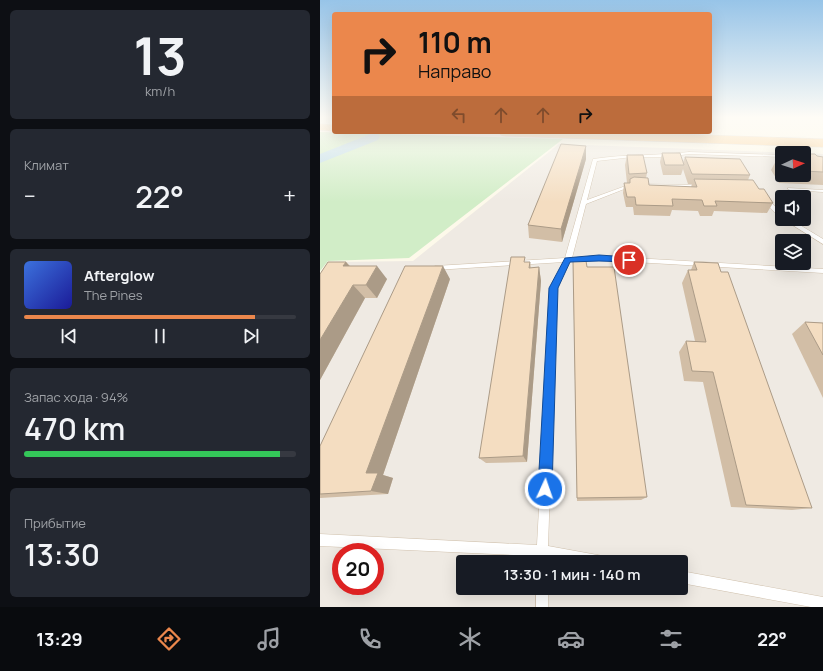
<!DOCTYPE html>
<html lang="ru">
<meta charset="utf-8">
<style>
body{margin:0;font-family:Manrope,sans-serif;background:#242831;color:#f1f3f6;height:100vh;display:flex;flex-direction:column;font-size:15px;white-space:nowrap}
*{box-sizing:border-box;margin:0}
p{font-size:13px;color:#9ea1a6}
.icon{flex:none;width:22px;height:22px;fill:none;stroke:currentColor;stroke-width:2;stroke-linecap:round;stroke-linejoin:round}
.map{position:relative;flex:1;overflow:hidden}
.sheet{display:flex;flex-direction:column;gap:10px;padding:10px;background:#0d0f14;width:320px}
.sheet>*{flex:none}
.top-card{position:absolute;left:12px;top:12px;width:380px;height:122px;border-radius:4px;box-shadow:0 4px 16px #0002;background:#eb874c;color:#111;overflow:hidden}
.needle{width:26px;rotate:87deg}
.buttons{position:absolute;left:455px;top:146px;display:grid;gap:8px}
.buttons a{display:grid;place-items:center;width:36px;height:36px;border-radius:4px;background:#171b24;box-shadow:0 4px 16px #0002;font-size:20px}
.speed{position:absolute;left:12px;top:543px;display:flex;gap:8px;font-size:20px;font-weight:700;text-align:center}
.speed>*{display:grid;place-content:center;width:52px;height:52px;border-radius:50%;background:#171b24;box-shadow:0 4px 16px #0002;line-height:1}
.speed .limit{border:6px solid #d22;background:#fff;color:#111}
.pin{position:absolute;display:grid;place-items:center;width:34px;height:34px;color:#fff;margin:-17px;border:2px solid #fff;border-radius:50%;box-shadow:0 1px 4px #0007}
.me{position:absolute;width:44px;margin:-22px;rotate:3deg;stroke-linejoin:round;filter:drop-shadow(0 0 3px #0008)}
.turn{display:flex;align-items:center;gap:14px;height:84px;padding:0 20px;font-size:18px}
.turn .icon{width:52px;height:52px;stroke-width:2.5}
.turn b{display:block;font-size:28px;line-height:34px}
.lanes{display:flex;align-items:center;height:38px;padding:0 20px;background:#0003;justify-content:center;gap:20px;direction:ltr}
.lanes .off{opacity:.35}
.big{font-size:30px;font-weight:600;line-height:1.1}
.sheet .widget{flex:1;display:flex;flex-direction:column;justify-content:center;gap:6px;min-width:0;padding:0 14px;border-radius:6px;background:#242831}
.sheet .dial{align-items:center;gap:0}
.dial b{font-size:52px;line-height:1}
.song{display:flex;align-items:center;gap:12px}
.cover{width:48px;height:48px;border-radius:6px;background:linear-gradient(135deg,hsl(220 70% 55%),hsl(240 70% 35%))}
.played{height:4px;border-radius:2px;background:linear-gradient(90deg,#eb874c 85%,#363941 85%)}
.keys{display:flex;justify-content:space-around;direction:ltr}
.heat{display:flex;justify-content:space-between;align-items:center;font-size:22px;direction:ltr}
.charge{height:6px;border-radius:3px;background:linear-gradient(90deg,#34c759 94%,#363941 0)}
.trip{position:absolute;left:136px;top:555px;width:232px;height:40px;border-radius:4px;background:#171b24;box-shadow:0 4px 16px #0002;font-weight:600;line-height:40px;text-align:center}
.menu{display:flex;height:64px;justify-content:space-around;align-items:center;background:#090b0e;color:#9ea1a6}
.menu .icon{width:28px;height:28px}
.menu .active{color:#eb874c}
.menu b{font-size:18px;color:#f1f3f6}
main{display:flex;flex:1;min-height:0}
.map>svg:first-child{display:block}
.industrial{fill:#efeae3;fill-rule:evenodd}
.green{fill:#d1edc7}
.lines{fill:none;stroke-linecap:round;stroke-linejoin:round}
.river{fill:#bddce9;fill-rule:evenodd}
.service-casing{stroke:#d1c2ae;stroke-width:1}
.trunk-casing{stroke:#dcd6d0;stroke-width:1}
.service{fill:#fff;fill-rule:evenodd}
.trunk{fill:#fbd6a1;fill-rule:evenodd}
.wall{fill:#d2bea6}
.shaded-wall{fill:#ab9b87}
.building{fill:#f4ddc1;stroke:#ab9b87}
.route{fill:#1a73e8;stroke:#114b97}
</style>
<main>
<section class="sheet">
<div class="widget dial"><b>13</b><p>km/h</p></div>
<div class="widget"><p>Климат</p>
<div class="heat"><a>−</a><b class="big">22°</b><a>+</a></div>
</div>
<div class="widget">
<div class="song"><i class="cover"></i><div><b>Afterglow</b><p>The Pines</p></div></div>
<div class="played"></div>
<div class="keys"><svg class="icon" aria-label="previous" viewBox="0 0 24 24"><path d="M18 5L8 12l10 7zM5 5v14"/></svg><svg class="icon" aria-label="pause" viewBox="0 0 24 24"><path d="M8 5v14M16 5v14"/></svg><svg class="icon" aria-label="next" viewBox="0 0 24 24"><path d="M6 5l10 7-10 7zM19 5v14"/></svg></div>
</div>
<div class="widget"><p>Запас хода · 94%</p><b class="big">470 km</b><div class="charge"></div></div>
<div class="widget"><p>Прибытие</p><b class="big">13:30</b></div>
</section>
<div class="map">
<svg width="503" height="607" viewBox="0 0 503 607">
<rect width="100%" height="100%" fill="#fdf9ea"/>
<path class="industrial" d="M239,144L503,154V607H0V279L13,262L93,261ZM462,153H484V175H462ZM462,197H484V219H462ZM462,241H484V263H462ZM21,552H55V586H21ZM143,562H361V588H143Z"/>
<path class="green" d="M0,132L243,139L89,258L8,261L0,271Z"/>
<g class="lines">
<path class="river" d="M53,133L58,134L60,137L58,140L0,163V154Z"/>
<g class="service-casing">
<g id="service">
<path d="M369,152L462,155V157L369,154L346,157H313L277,161L267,200L311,184L380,185L382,186L380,187L312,186L266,204L252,258L279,256L503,269V273L279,260L250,262L237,288L228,546L283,556L287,558L289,562H251L228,558V562H216V556L0,546V534L217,545L231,288L244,262L115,270L112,268L115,266L245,258L273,159C305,154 337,156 369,152Z"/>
<path d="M468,188L503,190V192L470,190L468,189Z"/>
<path d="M446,198L448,199L462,214V219L460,218L444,201V199Z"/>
<path d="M463,219H470L503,239V244Z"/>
<path d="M361,571L503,597V607H491L361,583Z"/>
<rect x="216" y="588" width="12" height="19"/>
</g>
</g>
<g class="trunk-casing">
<g id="trunk">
<path d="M0,124L14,125V131L0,130Z"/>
<path d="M179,132H290L503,139V147L185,136L181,135Z"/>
</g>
</g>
<use href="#service" class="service"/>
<use href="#trunk" class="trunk"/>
</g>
<g class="wall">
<path d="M266,146V159L242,242L209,238L208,225Z"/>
<path d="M342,153L363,162L365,157L430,175L428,180L439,189L453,203L447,213L394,211L392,216H380L378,211L352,210L350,216L314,215L313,207H306L303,193L304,183H307L305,165L307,155L327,173L326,178L329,185L371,187L372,184H368L363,169L361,175H343L340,162Z"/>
<path d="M484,154L497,156L503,157V185L459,183L451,170L458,157H461L462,156V175H484Z"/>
<path d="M253,261L267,267L327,497L321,500L257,501Z"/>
<path d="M26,262L30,266L67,279L57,298H45L0,380V274Z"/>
<path d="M206,262H210L211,268L219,267L221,281L207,462L166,463L159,458Z"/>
<path d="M374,262L492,508L472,510L411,507L383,382L364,381L359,352L366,341H375L362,283L368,270H371Z"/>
<path d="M130,279L63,475L73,478L68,494L0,498V446Z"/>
<path d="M485,322L503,323V398L472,334Z"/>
</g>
<g class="shaded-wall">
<path d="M266,146V159L242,242L241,229Z"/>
<path d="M26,262L37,275L23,266Z"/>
<path d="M57,266L67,279L57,298L46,285Z"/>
<path d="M123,266L130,279L63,475L73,478L68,494L51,491L46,473Z"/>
<path d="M219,267L221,281L207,462L203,456Z"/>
<path d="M33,285L45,298L0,380V340Z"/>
</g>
<g class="building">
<path d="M241,144L266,146L241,229L208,225Z"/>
<path d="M342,153H360L364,165H345Z"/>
<path d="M484,154H495L497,156L503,157V172L484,171Z"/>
<path d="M307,155H323L327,173L309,174Z"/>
<path d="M365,157L420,159L430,175L372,174Z"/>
<path d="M458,157H462V163Z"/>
<path d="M314,177L328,178L329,185L377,187L374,179L433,180L439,189H444L453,203L395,201L397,206H384L382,200L352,199L353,206L316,205L315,197H307L304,183H310V179Z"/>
<path d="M191,257H205L204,262H210L209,268L219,267L203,456L159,458Z"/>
<path d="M253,261H266L267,267H294L327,497L257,498Z"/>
<path d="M8,262H26L23,266H57L46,285H33L0,340V274Z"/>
<path d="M374,262L398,263L401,272H408L492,508L426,505L393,372L372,371L366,341L386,342L368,270H377Z"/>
<path d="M85,266H123L46,473H58L51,491L0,494V446Z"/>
<path d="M485,322L503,323V355Z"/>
</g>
<linearGradient id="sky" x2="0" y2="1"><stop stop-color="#97c4e8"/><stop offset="0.58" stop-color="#fefcf6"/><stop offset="1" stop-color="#fefcf6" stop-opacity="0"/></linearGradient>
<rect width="503" height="202" fill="url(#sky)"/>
<path class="route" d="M279,255L309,257L313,260L309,262L279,261L250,262L238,288L232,489L230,494L225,496L220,494L218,489L229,288L245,258Z"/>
</svg>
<div class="buttons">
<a><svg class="needle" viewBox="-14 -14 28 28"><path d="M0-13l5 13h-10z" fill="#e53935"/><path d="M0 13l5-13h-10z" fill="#9ea1a6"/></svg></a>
<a><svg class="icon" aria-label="sound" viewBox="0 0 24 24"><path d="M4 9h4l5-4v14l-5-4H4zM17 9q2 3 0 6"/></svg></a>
<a><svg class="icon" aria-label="layers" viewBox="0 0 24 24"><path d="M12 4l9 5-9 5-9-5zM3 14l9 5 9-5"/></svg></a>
</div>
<div class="speed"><div class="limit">20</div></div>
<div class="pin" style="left:309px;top:260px;background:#d93025"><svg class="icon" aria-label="arrive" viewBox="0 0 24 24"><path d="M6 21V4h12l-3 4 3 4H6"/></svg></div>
<svg class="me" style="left:225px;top:489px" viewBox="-20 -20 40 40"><circle r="17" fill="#1a73e8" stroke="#fff" stroke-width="3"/><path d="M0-11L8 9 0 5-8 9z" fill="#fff"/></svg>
<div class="trip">13:30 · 1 мин · 140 m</div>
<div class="top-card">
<div class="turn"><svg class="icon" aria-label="right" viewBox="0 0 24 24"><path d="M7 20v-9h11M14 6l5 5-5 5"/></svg><div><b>110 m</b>Направо</div></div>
<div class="lanes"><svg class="icon off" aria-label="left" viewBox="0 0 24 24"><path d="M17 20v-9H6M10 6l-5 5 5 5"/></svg><svg class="icon off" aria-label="ahead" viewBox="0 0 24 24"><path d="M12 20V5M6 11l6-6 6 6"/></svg><svg class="icon off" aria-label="ahead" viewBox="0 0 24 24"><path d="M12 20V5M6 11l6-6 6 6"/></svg><svg class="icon" aria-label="right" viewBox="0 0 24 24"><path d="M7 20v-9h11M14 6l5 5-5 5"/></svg></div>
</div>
</div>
</main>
<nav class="menu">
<b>13:29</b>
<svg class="icon active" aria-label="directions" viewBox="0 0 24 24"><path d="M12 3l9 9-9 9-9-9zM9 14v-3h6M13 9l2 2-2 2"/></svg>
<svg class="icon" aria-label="music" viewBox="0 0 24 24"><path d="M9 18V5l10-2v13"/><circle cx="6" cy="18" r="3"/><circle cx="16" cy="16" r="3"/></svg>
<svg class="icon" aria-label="phone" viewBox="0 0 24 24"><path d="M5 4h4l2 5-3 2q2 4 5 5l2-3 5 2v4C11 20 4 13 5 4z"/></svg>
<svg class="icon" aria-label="climate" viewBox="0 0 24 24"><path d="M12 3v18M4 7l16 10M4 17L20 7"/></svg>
<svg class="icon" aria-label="car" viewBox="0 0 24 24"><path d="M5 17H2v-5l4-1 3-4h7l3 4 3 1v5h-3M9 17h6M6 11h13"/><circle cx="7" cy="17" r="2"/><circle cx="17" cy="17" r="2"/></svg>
<svg class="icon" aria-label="filters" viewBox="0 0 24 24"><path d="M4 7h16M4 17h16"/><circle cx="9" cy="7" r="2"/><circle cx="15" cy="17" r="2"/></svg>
<b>22°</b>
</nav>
